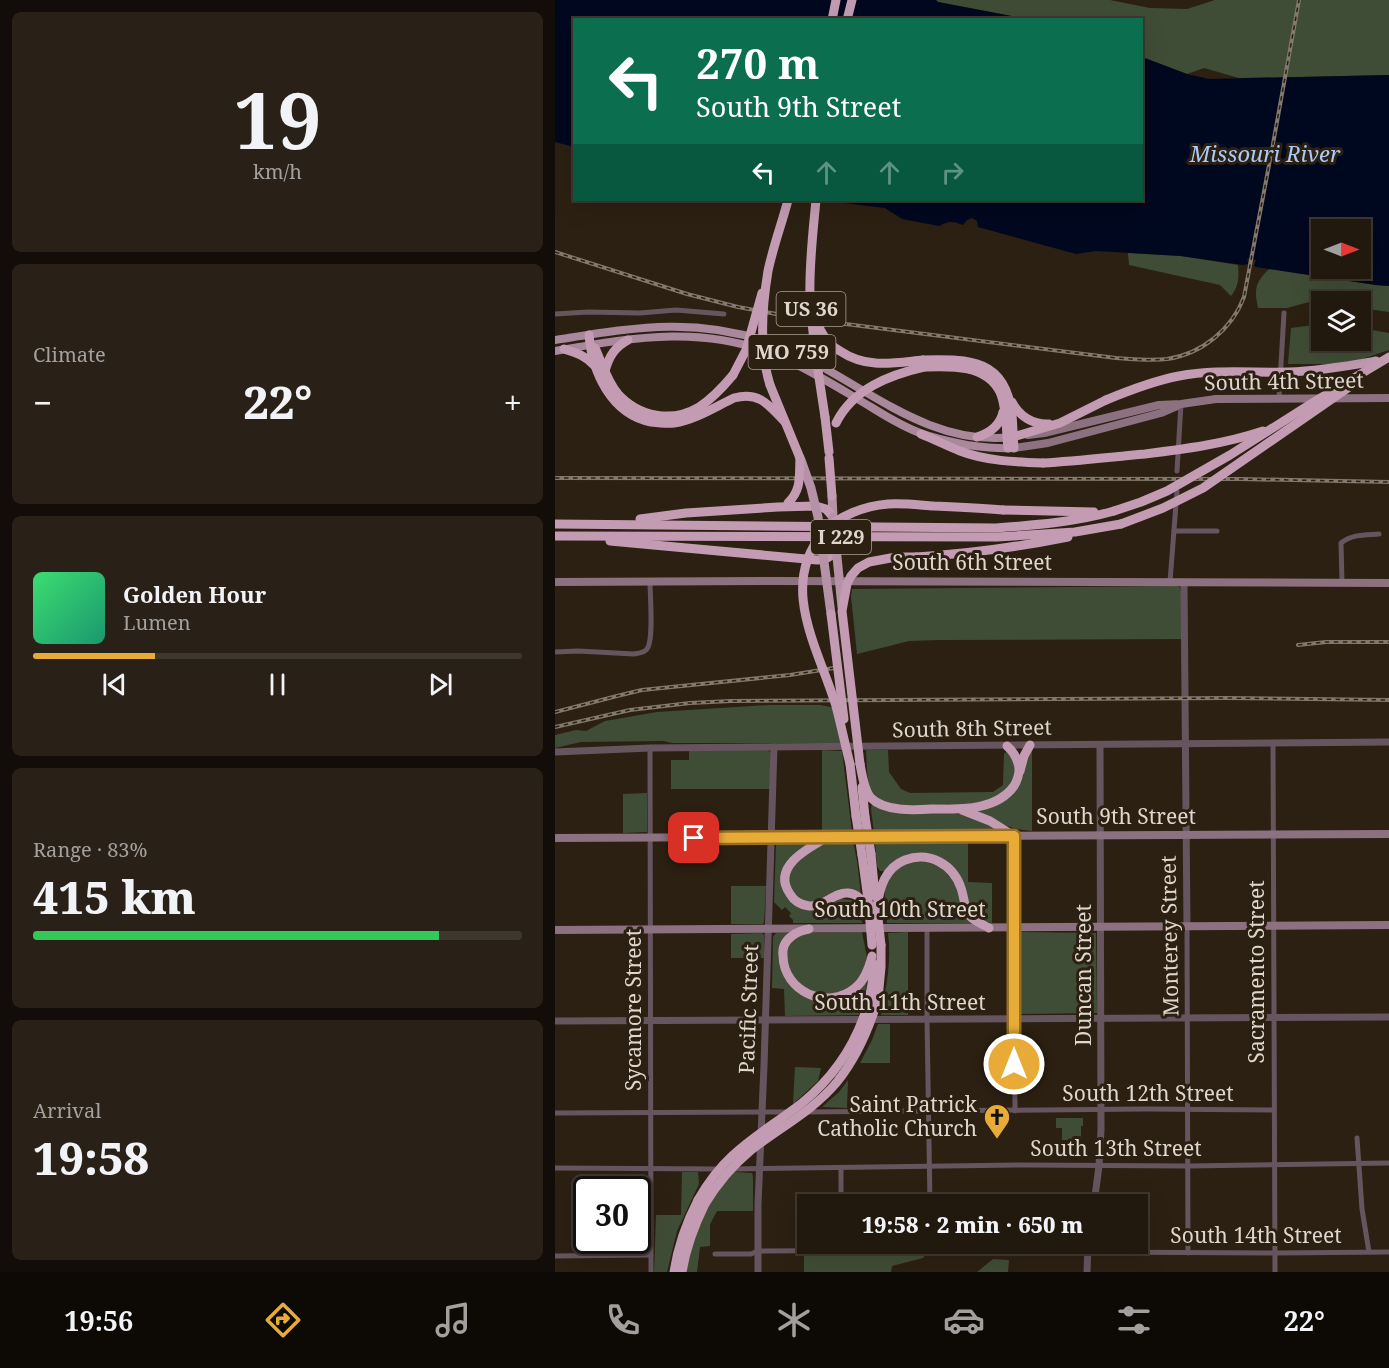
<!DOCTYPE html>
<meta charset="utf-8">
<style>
body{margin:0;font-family:"Noto Serif",serif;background:#292117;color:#f1f3f6;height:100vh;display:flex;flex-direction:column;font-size:22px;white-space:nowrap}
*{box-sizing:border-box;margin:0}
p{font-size:20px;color:#a2a09e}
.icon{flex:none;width:33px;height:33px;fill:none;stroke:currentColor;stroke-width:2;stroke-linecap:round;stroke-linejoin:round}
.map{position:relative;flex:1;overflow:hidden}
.details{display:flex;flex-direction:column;gap:12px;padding:12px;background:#120d08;width:555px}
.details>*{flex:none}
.banner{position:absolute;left:18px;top:18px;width:570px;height:183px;border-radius:0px;box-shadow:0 6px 24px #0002,0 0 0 2px #3e372e;background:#0b6e4f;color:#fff;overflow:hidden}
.needle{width:39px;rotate:90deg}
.tools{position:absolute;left:756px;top:219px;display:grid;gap:12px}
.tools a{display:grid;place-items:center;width:60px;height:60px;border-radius:0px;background:#21180e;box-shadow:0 6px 24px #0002,0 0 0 2px #3e372e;font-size:30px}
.speed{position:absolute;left:18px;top:1176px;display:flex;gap:12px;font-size:30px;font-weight:700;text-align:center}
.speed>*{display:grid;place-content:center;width:78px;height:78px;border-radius:50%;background:#21180e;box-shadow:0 6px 24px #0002,0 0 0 2px #3e372e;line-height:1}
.speed .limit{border:3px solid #111;border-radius:9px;background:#fff;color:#111}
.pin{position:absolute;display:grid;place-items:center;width:51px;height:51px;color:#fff;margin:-26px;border-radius:12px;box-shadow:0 3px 9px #0006}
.me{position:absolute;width:66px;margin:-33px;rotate:0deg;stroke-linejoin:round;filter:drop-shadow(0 0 4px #0008)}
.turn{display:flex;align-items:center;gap:21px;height:126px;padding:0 24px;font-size:27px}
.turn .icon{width:78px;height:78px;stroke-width:2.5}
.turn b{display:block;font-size:42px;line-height:51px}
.lanes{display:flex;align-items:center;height:57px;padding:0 24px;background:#0003;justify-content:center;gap:30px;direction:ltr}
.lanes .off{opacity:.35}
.big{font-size:45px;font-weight:800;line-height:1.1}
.details .widget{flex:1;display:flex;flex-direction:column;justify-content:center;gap:9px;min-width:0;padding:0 21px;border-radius:9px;background:#292117}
.details .dial{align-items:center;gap:0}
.dial b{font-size:78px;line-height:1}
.song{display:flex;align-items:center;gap:18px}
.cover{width:72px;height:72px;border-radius:9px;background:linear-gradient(135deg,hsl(140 70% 55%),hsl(160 70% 35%))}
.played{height:6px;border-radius:3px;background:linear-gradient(90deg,#e8ab37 25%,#3e372e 25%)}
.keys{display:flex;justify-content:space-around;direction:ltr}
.heat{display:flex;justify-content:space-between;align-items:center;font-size:33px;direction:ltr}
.charge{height:9px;border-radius:4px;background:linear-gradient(90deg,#34c759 83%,#3e372e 0)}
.trip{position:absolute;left:242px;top:1194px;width:351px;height:60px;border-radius:0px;background:#21180e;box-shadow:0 6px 24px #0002,0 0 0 2px #3e372e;font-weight:800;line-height:60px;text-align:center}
.tab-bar{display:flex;height:96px;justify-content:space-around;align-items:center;background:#0d0a06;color:#a2a09e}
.tab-bar .icon{width:42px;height:42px}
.tab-bar .current{color:#e8ab37}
.tab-bar b{font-size:27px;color:#f1f3f6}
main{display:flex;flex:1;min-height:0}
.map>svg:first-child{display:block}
.green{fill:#404d36}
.water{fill:#00081f;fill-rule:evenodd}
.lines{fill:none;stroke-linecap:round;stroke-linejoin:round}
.minor{stroke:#66555f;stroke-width:5}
.tertiary{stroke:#66555f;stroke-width:7}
.secondary{stroke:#8c7281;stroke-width:8}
.primary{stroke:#a9889b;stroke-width:8}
.trunk{stroke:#b692a7;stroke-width:9}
.motorway{stroke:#c39cb3;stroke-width:9}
.rail-casing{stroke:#83786d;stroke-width:4}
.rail{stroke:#2c2012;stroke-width:1.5;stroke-dasharray:4.5;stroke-linecap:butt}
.trunk-bridge{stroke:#b692a7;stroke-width:9}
.motorway-bridge{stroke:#c39cb3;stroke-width:9}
.route-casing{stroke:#976f24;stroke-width:15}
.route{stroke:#e8ab37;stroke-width:10}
.labels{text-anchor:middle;stroke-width:6;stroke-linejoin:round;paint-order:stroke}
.shield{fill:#2c2012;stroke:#a9a096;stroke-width:1.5}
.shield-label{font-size:20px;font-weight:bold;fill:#dfd7ce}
.street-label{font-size:21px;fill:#dfd7ce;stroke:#2c2012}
.poi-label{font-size:21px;fill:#dfd7ce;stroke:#2c2012;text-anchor:end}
.water-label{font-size:22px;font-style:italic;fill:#abcbf6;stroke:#2c2012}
</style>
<main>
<section class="details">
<div class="widget dial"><b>19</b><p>km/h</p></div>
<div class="widget"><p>Climate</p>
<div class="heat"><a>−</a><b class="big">22°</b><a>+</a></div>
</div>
<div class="widget">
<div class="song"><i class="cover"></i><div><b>Golden Hour</b><p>Lumen</p></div></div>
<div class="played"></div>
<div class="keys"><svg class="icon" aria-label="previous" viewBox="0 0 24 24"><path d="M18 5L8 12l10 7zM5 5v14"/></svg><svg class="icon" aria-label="pause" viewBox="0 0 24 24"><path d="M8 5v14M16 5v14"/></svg><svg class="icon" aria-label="next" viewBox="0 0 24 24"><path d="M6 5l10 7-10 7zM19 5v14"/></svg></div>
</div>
<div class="widget"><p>Range · 83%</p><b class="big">415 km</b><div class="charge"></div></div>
<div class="widget"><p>Arrival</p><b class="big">19:58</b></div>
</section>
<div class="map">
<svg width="834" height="1272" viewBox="0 0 834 1272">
<rect width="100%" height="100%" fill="#2c2012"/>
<g class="green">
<path d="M381,0H555L595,8L632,9L660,0H834V75L684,78L649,68L632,74L587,57L586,20L472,19L383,2Z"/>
<path d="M573,253L626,256L683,265C684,277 684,286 676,296L665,285L574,265Z"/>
<path d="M714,269L821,285L834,286V312L806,308V302H766V303L754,302L732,308H703C699,289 700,283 714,269Z"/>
<path d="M766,324V340H806V328L834,333V350L804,360L775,364H733L736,328Z"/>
<path d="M621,586L625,587L626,592V639L383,640L354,641L302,654L296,596L297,589Z"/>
<path d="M214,705H265L281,708L286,743H117L108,741L26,742L0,748V735L21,730L31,731L50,721L102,712Z"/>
<path d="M134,750H213L216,753L215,789H116V760H134Z"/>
<path d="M267,750L287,751L297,832H267Z"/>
<path d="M311,750H333L334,772L346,789L355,793L438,792L448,785L449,754L451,752L454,753L459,758L460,777L450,792L435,801L400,806L394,804C375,805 327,810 317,792C311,782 312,761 311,750Z"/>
<path d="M477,751V831C455,830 435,819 415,810L449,801Z"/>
<path d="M92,793V832L68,833V794Z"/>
<path d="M317,802L408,813L429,821L443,831L319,832L316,809Z"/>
<path d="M225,841H256L228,879L245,907L288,897V899L297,900L305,908V920L307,921V923H238V920L234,916L236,913L230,907L227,910L219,902L221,845L222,842Z"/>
<path d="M281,841H298L302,861L306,895C285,886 261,915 241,896C236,891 234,886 234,879C234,871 239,865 245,860C259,848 263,846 281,841Z"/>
<path d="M320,841H413V882L437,883V923C407,922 418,894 405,880C397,871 385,864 375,855L331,871H325L322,866Z"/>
<path d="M357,861H375L394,871L420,923H332C329,893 324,875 357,861Z"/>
<path d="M176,886H211L209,922L208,924H176Z"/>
<path d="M307,932L312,958L308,974L296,989L268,996L247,986L236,973L232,959V946L240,936L253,933Z"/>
<path d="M353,932V1015H326C331,987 337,961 333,933Z"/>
<path d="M462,932L541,933L542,1013L463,1014Z"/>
<path d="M207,933L209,935V958H176V934Z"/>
<path d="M222,933H236L225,958C231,966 245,993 252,998C258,1001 265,1002 271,1002C289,1002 301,995 312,981C311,993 306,1003 304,1015L230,1016L229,989L217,988L218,937L220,934Z"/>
<path d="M323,1024H335V1063H305L317,1040Z"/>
<path d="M240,1067L266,1068L263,1081L238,1104Z"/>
<path d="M293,1080L292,1108L267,1107L284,1092Z"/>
<path d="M501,1118H528V1126H526V1140H507V1128H501Z"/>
<path d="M127,1172H143L144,1184L122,1231L112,1272H99L101,1215H126Z"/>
<path d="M179,1172L197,1173L198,1177V1211H162L155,1224V1246L145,1247L142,1272H131C141,1230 150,1205 179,1172Z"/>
<path d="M290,1244H335V1252L371,1253L368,1258L337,1266L336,1272H249V1256L289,1253Z"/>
<path d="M438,1259L454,1260L453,1272H422Z"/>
</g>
<g class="water">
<path d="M0,0H381L383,2L472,19L20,20L19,147L0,142Z"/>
<path d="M587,57L632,74L654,79L834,75V286L821,285L701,267L699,266L701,260L693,258L692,260L693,261V264L688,265L626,256L541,251L521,254L423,227L422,221L417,218L412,220L408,225C398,221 393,221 384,226L347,219L330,208L264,200H586ZM766,230H806V268H766Z"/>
</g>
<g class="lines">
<g class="minor">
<path d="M0,314L33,312L85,313L121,310L169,314"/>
<path d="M724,398L729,313"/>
<path d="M622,471L626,404"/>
<path d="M619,531H662"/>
<path d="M615,582L622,491"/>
<path d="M787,582L786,543C797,534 810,535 824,534"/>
<path d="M0,652L23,651L79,654C84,653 89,653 92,649C99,640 95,595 95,582"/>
<path d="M718,744L720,1272"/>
<path d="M95,748L96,1272"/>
<path d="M372,927V1019L375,1204"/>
<path d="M632,927L633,1253"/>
<path d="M459,928L460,1111"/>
<path d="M250,1112L590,1109L719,1110"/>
<path d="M0,1113L234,1112"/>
<path d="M802,1138L807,1209L814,1252"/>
<path d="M0,1168L163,1169"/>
<path d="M176,1169L467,1165L633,1166L834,1163"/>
<path d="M286,1204V1168"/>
<path d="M533,1252L720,1253L834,1252"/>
<path d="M160,1254H196L203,1251L374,1250V1244"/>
<path d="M0,1256L96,1255"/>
</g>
<g class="tertiary">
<path d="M629,582L632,927"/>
<path d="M0,752L95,748L834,742"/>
<path d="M459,928V836"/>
<path d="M0,1021L834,1017"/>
<path d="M539,1204L544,1166L546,1130L545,745"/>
<path d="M203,1272V1204L209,1066L219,747"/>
<path d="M532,1272L533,1244"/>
</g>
<g class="secondary">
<path d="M473,435L489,433L604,405L626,404L661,399L834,398"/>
<path d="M459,448L493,443L606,413L622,406"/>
<path d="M0,582L218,581L834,583"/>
<path d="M0,838L834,834"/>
<path d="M0,930L834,925"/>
</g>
<g class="primary">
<path d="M0,340C78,328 138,316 216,343C298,372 365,448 458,437"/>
<path d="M0,351C80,337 151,324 228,358C259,372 287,390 316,407C332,417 350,428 368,434C382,439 398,442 412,445C427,447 443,449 458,448"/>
</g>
<path class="trunk" d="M277,496L278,517"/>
<g class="motorway">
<path d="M277,20L281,0"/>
<path d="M292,20L297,0"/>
<path d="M34,335C37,372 56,414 96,422C104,423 112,424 119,423C140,420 160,407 179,398C204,391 214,405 230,422"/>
<path d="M40,348C47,363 52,381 63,394C84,417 117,423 144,407C157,399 168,387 178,375"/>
<path d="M9,349C22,353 31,356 40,366"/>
<path d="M368,360C415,359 451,359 457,415C458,426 458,437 459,448"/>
<path d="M369,367C395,366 431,364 445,392C452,407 451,432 453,448"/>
<path d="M50,371C54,356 60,347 73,340"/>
<path d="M215,385L245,458"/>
<path d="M457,402C464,416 478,425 494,424"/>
<path d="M270,417L274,452"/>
<path d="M366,434C379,439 392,446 405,451C431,461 460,462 488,463"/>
<path d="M422,437C435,433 445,426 448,412"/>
<path d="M458,437L505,423L551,400"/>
<path d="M448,510L539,512"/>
<path d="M85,519L131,513L223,507L261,506L271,509L278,517"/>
<path d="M0,524L441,528C481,525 521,522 559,511"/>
<path d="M0,536L442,537L520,532L566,524"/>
<path d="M55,541L262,560C271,560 275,557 281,551"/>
<path d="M361,557C412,554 463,547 513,537"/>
<path d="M295,764L301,816"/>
<path d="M305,764C307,774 309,790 316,798C330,812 360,810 378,809C405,809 441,811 459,786C462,781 464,776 464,769C463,759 459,752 452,746"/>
<path d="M465,771L469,756L475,745"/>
<path d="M307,787L310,817"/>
<path d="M407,810L435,821L459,836"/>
<path d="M273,837C253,848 216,867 235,894C239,901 246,905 254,906C269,907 279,892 293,893C304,894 308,902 314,910"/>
<path d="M316,854L320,896"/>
<path d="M307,855L314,907"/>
<path d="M322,906C325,887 330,868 350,860C374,851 398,864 406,888C409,896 409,907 414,915C419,921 427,924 434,928"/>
<path d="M254,929C248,930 242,932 237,936C230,941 227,948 228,956C229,992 272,1011 300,988C310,980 314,968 317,956"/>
<path d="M323,999L326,967V945"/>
<path d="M314,1000L317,984L318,963"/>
<path d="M119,1272C123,1246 131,1223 143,1200"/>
<path d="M127,1272C131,1248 139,1226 150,1204"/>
</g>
<g class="rail-casing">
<g id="rail">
<path d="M0,252L132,294L183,307L243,318L561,358C578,359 595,361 612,359C647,354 677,329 689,297L718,144L744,0"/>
<path d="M0,478L686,479L834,482"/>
<path d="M743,645L771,642H834"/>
<path d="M0,712L62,696L87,690L235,675L279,668"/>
<path d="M0,727L75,710L135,703L176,701L671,698L834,700"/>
</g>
</g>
<use href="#rail" class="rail"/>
<g class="trunk-bridge">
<path d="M246,460L256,488L263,517L276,614"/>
<path d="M278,517L287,607"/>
</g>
<g class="motorway-bridge">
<path d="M261,200C258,232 254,264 255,297C257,337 264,377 270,417"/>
<path d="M260,313C262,319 263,326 266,331C270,339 278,347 285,351C312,369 338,363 368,360"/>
<path d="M178,375L191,350L207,293"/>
<path d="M215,385C204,350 207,307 213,271C218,247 227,223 233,200"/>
<path d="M551,400C575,390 598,381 624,376C660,369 698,373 734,372C764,371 792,366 821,361"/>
<path d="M281,423C298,389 334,375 369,367"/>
<path d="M274,458L277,496"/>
<path d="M488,463C522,461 556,457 590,454C630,449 669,444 708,431"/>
<path d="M233,503C247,489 244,476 245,458"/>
<path d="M559,511L586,502L612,491L675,455L762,400L834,357"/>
<path d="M566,524L608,508L648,488L797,385"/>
<path d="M276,614L289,719"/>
<path d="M295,764C290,744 286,725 281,706C264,650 223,586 268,533C284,515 310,506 333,504C349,503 364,505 379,506C402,507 425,508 448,510"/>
<path d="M305,764L287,611L292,584L296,576L303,568L314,562L341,557H361"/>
<path d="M301,816L307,855"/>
<path d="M310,817L316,854"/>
<path d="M314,910L317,945"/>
<path d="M322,910L326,945"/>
<path d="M143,1200C152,1184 163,1169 177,1156C198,1136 224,1121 247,1103C280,1076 303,1041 314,1000"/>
<path d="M150,1204C162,1184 177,1166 195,1151C224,1128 258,1111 282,1082C302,1057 314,1029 323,999"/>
</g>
</g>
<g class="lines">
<g class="route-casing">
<path id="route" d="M139,838L459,836V1064"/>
</g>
<use href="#route" class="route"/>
</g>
<defs>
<g id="church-pin" transform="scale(1.35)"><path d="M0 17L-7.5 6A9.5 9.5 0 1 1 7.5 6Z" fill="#e8ab37" stroke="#2c2012"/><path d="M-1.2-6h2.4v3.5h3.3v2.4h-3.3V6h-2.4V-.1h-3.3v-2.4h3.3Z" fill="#111"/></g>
</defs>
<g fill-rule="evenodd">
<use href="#church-pin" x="442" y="1117"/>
</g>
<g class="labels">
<g class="shield">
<rect x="221.5" y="292" width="69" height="34" rx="4.5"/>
<rect x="193.5" y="335" width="87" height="34" rx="4.5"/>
<rect x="256" y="520" width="60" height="34" rx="4.5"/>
</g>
<g class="shield-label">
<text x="256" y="316">US 36</text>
<text x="237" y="359">MO 759</text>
<text x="286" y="544">I 229</text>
</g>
<g class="street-label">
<text transform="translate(729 382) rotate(-1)" y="7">South 4th Street</text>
<text x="417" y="570">South 6th Street</text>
<text transform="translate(417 729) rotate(-1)" y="7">South 8th Street</text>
<text x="561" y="824">South 9th Street</text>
<text x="345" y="917">South 10th Street</text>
<text transform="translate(615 936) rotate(-91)" y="7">Monterey Street</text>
<text transform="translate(702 972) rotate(-90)" y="7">Sacramento Street</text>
<text transform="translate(529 975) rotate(-90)" y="7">Duncan Street</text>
<text x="345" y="1010">South 11th Street</text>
<text transform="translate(194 1009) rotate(-88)" y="7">Pacific Street</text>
<text transform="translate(79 1010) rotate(-90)" y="7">Sycamore Street</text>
<text x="593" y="1101">South 12th Street</text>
<text x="561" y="1156">South 13th Street</text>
<text x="701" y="1243">South 14th Street</text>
</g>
<g class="poi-label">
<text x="422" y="1112">Saint Patrick<tspan x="422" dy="24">Catholic Church</tspan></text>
</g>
<g class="water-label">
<text x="710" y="162">Missouri River</text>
</g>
</g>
</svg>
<div class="tools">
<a><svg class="needle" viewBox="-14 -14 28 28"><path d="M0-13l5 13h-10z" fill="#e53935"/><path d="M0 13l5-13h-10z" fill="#a2a09e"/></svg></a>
<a><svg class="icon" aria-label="layers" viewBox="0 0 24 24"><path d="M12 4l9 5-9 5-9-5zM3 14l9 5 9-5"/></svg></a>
</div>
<div class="speed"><div class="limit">30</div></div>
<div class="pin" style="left:139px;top:838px;background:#d93025"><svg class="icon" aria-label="arrive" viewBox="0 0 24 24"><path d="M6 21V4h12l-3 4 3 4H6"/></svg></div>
<svg class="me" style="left:459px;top:1064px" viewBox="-20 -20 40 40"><circle r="17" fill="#e8ab37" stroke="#fff" stroke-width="3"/><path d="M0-11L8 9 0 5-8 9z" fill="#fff"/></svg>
<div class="trip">19:58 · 2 min · 650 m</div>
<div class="banner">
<div class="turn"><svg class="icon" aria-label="left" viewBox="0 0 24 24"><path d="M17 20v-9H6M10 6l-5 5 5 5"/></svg><div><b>270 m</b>South 9th Street</div></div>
<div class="lanes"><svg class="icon" aria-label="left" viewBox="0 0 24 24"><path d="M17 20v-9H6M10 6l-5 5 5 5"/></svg><svg class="icon off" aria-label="ahead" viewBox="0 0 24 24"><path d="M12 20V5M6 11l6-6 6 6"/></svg><svg class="icon off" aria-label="ahead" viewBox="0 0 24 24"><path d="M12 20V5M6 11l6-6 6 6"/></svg><svg class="icon off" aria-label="right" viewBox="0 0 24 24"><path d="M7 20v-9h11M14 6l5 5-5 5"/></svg></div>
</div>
</div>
</main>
<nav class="tab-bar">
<b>19:56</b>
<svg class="icon current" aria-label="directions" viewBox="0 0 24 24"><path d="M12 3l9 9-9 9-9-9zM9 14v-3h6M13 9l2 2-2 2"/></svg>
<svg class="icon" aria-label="music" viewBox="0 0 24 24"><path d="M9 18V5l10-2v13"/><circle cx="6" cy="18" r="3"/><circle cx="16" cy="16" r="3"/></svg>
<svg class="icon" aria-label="phone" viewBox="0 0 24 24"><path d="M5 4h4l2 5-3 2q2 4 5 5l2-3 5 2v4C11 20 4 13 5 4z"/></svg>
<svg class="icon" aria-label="climate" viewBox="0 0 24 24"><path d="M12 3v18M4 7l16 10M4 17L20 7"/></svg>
<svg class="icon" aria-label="car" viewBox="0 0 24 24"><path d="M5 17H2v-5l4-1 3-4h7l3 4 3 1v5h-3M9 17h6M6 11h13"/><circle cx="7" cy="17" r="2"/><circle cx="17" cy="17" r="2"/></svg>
<svg class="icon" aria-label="filters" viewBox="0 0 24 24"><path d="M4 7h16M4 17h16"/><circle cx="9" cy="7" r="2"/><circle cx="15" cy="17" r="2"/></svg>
<b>22°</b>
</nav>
